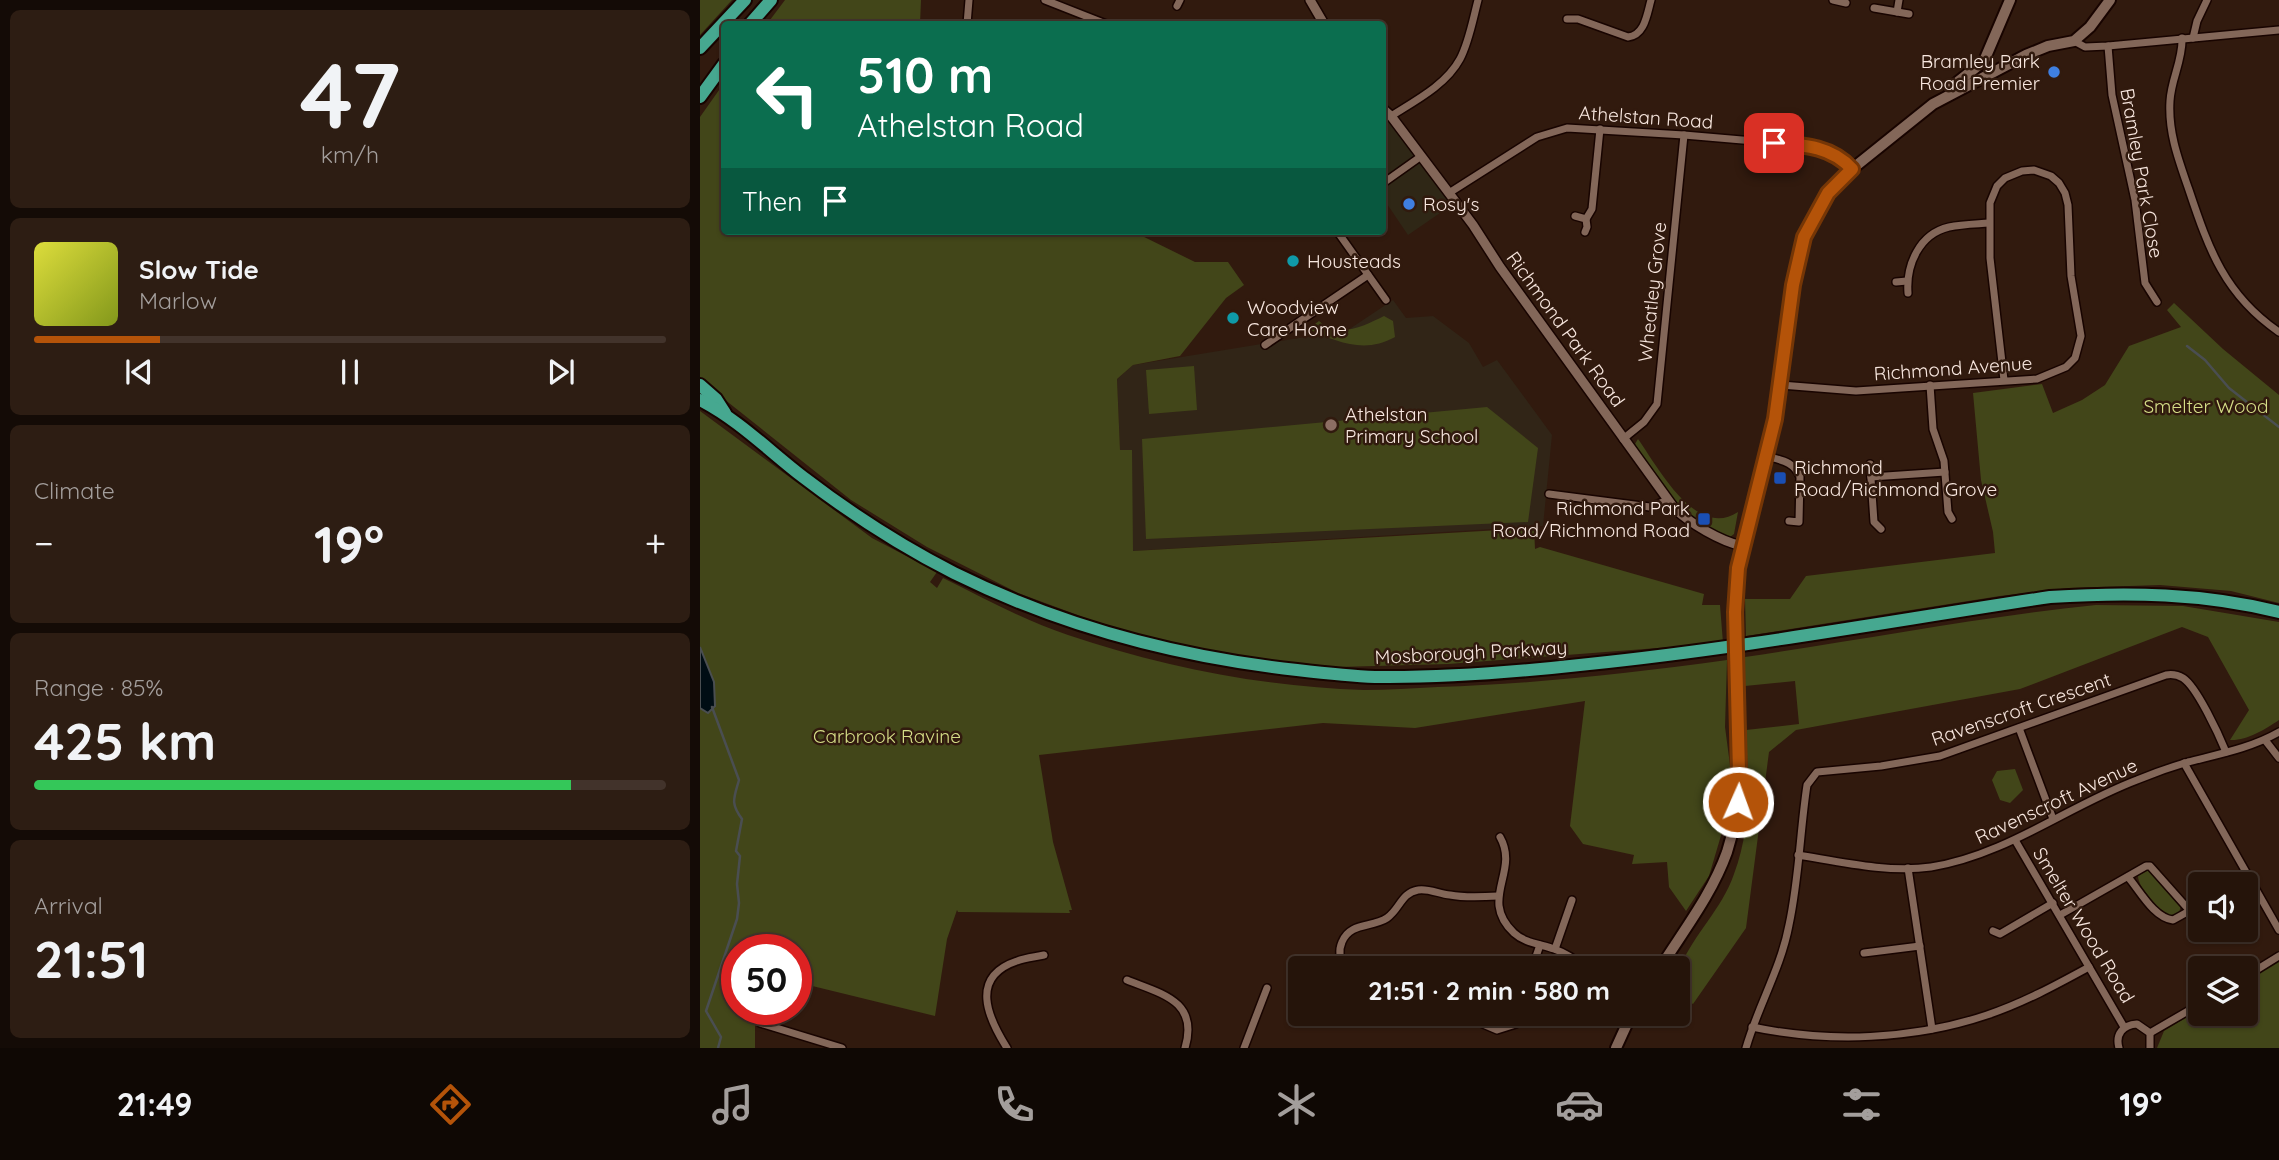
<!DOCTYPE html>
<meta charset="utf-8">
<style>
body{margin:0;font-family:Quicksand,sans-serif;background:#2d1d13;color:#f1f3f6;height:100vh;display:flex;flex-direction:column;font-size:26px;white-space:nowrap}
*{box-sizing:border-box;margin:0}
p{font-size:23px;color:#a39e9c}
.icon{flex:none;width:38px;height:38px;fill:none;stroke:currentColor;stroke-width:2;stroke-linecap:round;stroke-linejoin:round}
.map{position:relative;flex:1;overflow:hidden}
.side{display:flex;flex-direction:column;gap:10px;padding:10px;background:#140b06;width:700px}
.side>*{flex:none}
.top-card{position:absolute;left:21px;top:21px;width:665px;height:214px;border-radius:7px;box-shadow:0 2px 5px #0004,0 0 0 2px #42332b;background:#0b6e4f;color:#fff;overflow:hidden}
.fabs{position:absolute;left:1488px;top:872px;display:grid;gap:14px}
.fabs a{display:grid;place-items:center;width:70px;height:70px;border-radius:7px;background:#25140a;box-shadow:0 2px 5px #0004,0 0 0 2px #42332b;font-size:35px}
.speed{position:absolute;left:21px;top:934px;display:flex;gap:14px;font-size:35px;font-weight:700;text-align:center}
.speed>*{display:grid;place-content:center;width:91px;height:91px;border-radius:50%;background:#25140a;box-shadow:0 2px 5px #0004,0 0 0 2px #42332b;line-height:1}
.speed .limit{border:10px solid #d22;background:#fff;color:#111}
.pin{position:absolute;display:grid;place-items:center;width:60px;height:60px;color:#fff;margin:-30px;border-radius:14px;box-shadow:0 4px 10px #0006}
.me{position:absolute;width:77px;margin:-38px;rotate:2deg;stroke-linejoin:round;filter:drop-shadow(0 0 5px #0008)}
.turn{display:flex;align-items:center;gap:24px;height:147px;padding:0 21px;font-size:32px}
.turn .icon{width:91px;height:91px;stroke-width:2.5}
.turn b{display:block;font-size:49px;line-height:60px}
.then{display:flex;align-items:center;height:66px;padding:0 21px;background:#0003;gap:14px;font-size:26px}
.big{font-size:52px;font-weight:700;line-height:1.1}
.side .widget{flex:1;display:flex;flex-direction:column;justify-content:center;gap:10px;min-width:0;padding:0 24px;border-radius:10px;background:#2d1d13}
.side .dial{align-items:center;gap:0}
.dial b{font-size:91px;line-height:1}
.song{display:flex;align-items:center;gap:21px}
.cover{width:84px;height:84px;border-radius:10px;background:linear-gradient(135deg,hsl(60 70% 55%),hsl(70 70% 35%))}
.played{height:7px;border-radius:4px;background:linear-gradient(90deg,#b45309 20%,#42332b 20%)}
.keys{display:flex;justify-content:space-around;direction:ltr}
.heat{display:flex;justify-content:space-between;align-items:center;font-size:38px;direction:ltr}
.charge{height:10px;border-radius:5px;background:linear-gradient(90deg,#34c759 85%,#42332b 0)}
.trip{position:absolute;left:588px;top:956px;width:402px;height:70px;border-radius:7px;background:#25140a;box-shadow:0 2px 5px #0004,0 0 0 2px #42332b;font-weight:700;line-height:70px;text-align:center}
.tabs{display:flex;height:112px;justify-content:space-around;align-items:center;background:#0f0804;color:#a39e9c}
.tabs .icon{width:49px;height:49px}
.tabs .current{color:#b45309}
.tabs b{font-size:32px;color:#f1f3f6}
main{display:flex;flex:1;min-height:0}
.map>svg:first-child{display:block}
.commercial{fill:#2f2716}
.education{fill:#312517}
.green{fill:#424619}
.water{fill:#000d14;stroke:#4a4e51;stroke-width:2}
.lines{fill:none;stroke-linecap:round;stroke-linejoin:round}
.stream{stroke:#4a4e51;stroke-width:2.5}
.minor-casing{stroke:#180400;stroke-width:10}
.tertiary-casing{stroke:#180400;stroke-width:12}
.secondary-casing{stroke:#180400;stroke-width:14}
.trunk-casing{stroke:#180400;stroke-width:16}
.minor{stroke:#836759;stroke-width:7}
.tertiary{stroke:#836759;stroke-width:9}
.secondary{stroke:#836759;stroke-width:10}
.trunk{stroke:#46a890;stroke-width:12}
.secondary-bridge-casing{stroke:#180400;stroke-width:14;stroke-linecap:butt}
.secondary-bridge{stroke:#836759;stroke-width:10}
.route-casing{stroke:#753606;stroke-width:18}
.route{stroke:#b45309;stroke-width:12}
.shop-dot{fill:#3f7fe0;stroke:#311a0e;stroke-width:2.5}
.culture-dot{fill:#0f9aa8;stroke:#311a0e;stroke-width:2.5}
.education-dot{fill:#8d6e63;stroke:#311a0e;stroke-width:2.5}
.transit-dot{fill:#1a4fb4;stroke:#311a0e;stroke-width:2.5}
.labels{text-anchor:middle;stroke-width:5;stroke-linejoin:round;paint-order:stroke}
.poi-label{font-size:19px;fill:#f8e7df;stroke:#311a0e;text-anchor:start}
.street-label{font-size:19px;fill:#f8e7df;stroke:#311a0e}
.park-label{font-size:19px;fill:#d5de87;stroke:#311a0e}
</style>
<main>
<section class="side">
<div class="widget dial"><b>47</b><p>km/h</p></div>
<div class="widget">
<div class="song"><i class="cover"></i><div><b>Slow Tide</b><p>Marlow</p></div></div>
<div class="played"></div>
<div class="keys"><svg class="icon" aria-label="previous" viewBox="0 0 24 24"><path d="M18 5L8 12l10 7zM5 5v14"/></svg><svg class="icon" aria-label="pause" viewBox="0 0 24 24"><path d="M8 5v14M16 5v14"/></svg><svg class="icon" aria-label="next" viewBox="0 0 24 24"><path d="M6 5l10 7-10 7zM19 5v14"/></svg></div>
</div>
<div class="widget"><p>Climate</p>
<div class="heat"><a>−</a><b class="big">19°</b><a>+</a></div>
</div>
<div class="widget"><p>Range · 85%</p><b class="big">425 km</b><div class="charge"></div></div>
<div class="widget"><p>Arrival</p><b class="big">21:51</b></div>
</section>
<div class="map">
<svg width="1579" height="1048" viewBox="0 0 1579 1048">
<rect width="100%" height="100%" fill="#311a0e"/>
<path class="commercial" d="M688,113L756,202L708,235L683,198L682,116Z"/>
<path class="education" d="M693,300L706,318L733,316L769,343L783,367L797,360L852,435L843,526L432,551V451H420L417,379L433,365L648,330Z"/>
<g class="green">
<path d="M0,0H32L0,35Z"/>
<path d="M85,0H221L220,24H67Z"/>
<path d="M24,83V231H432L495,262H528L544,285L526,298L480,356L433,365L417,379L420,450H432L433,551L834,528L835,549L840,547L1004,594L1002,605H1020L1023,643L748,664L638,667L549,658L461,641L391,620L318,593L227,547L151,500L0,380V117Z"/>
<path d="M1474,303L1523,349L1579,395V603L1531,591L1460,585L1369,588L1300,596L1046,636L1045,599H1090L1106,576L1295,553L1293,532L1281,480L1273,393L1342,384L1353,413L1382,400L1405,385L1429,346L1481,327L1467,310Z"/>
<path d="M684,316L693,321L695,337C665,354 637,342 608,329L619,321C638,339 664,326 684,316Z"/>
<path d="M494,366L497,410L449,414L446,370Z"/>
<path d="M787,407L838,448L828,522L446,539L442,439Z"/>
<path d="M0,411L172,538L237,572L230,582L237,588L243,578C284,598 325,621 368,635C463,667 564,687 664,690C688,690 713,688 738,687C835,684 931,673 1027,660L1025,727L1032,780L1025,822L1009,876L986,911L969,887L967,862L932,864L934,855L883,844L870,826L885,701L715,728L623,723L339,755L353,842L372,910H369L370,913L258,912L257,910L247,939L235,1016L96,982V950H37V1010H55V1048H0V708L8,712L15,706L14,682L0,647Z"/>
<path d="M938,439C958,467 996,540 1038,512L1034,534L1030,537C980,522 962,485 935,444Z"/>
<path d="M1396,605L1483,606L1579,622V720C1566,729 1546,741 1530,740L1549,710L1508,637L1482,627L1320,689L1096,730L1069,752L1046,928L993,1004L978,994C978,986 976,974 980,967C994,934 1022,909 1034,874C1052,826 1048,781 1046,730L1099,724L1095,681L1045,686V657C1163,640 1279,617 1396,605Z"/>
<path d="M1315,769L1323,790L1310,803L1300,800L1292,780L1297,771Z"/>
<path d="M1450,869L1481,905L1479,913L1473,917C1460,913 1438,888 1438,876Z"/>
<path d="M1579,959V1048H1457L1464,1031L1500,1009V1013H1545V982Z"/>
</g>
<path class="water" d="M0,647L14,682L15,706L8,713L0,708Z"/>
<g class="lines">
<g class="stream">
<path d="M1487,346L1505,360L1529,388L1579,427"/>
<path d="M12,707L39,780C34,798 30,803 42,819L36,851L40,856L37,884L39,903L37,919L6,1011L21,1037L18,1048"/>
</g>
<g class="minor-casing">
<g id="minor">
<path d="M345,0L406,24"/>
<path d="M1133,0L1146,3"/>
<path d="M477,6L480,0"/>
<path d="M1174,8L1209,14"/>
<path d="M1197,12L1199,0"/>
<path d="M867,19H878L928,37C945,35 947,14 951,0"/>
<path d="M267,24L269,0"/>
<path d="M1482,38C1483,60 1471,79 1470,101C1468,133 1479,161 1489,190C1509,250 1525,295 1579,332"/>
<path d="M1493,38L1497,21L1507,0"/>
<path d="M1374,41L1385,47L1408,46L1579,30"/>
<path d="M1408,46L1412,95L1435,200L1445,283L1457,302"/>
<path d="M691,116C715,101 746,85 760,59C769,42 773,19 778,0"/>
<path d="M682,184L720,157"/>
<path d="M749,193L837,137L867,128L984,135L1113,146L1138,157L1152,169"/>
<path d="M875,216L886,219L887,227L885,232"/>
<path d="M886,219L892,209L900,129"/>
<path d="M637,231L686,300"/>
<path d="M1196,282L1207,281"/>
<path d="M1208,293C1206,265 1219,234 1249,227C1262,224 1276,224 1289,223"/>
<path d="M565,345L668,275"/>
<path d="M1081,385L1156,391L1337,379L1366,367L1375,358L1381,336L1371,276L1368,205L1365,193L1359,183L1351,176L1334,170L1322,171L1305,178L1297,186L1290,203V258L1304,380"/>
<path d="M1230,385L1233,429L1244,461L1248,512L1252,519"/>
<path d="M923,439L944,422L957,404L984,135"/>
<path d="M1066,456C1080,460 1094,461 1100,477L1099,522L1089,521"/>
<path d="M1170,464L1174,522L1181,529"/>
<path d="M1171,477L1245,472"/>
<path d="M849,494L950,507L968,500"/>
<path d="M1319,728L1353,819"/>
<path d="M1565,740L1579,758"/>
<path d="M1484,763L1579,930"/>
<path d="M800,837C820,872 778,899 814,933C825,943 840,944 854,949C866,953 876,960 886,968"/>
<path d="M1315,840L1424,1027"/>
<path d="M1098,855C1141,862 1188,873 1231,867C1306,855 1368,806 1437,780C1454,773 1471,767 1488,762C1519,754 1551,748 1579,732"/>
<path d="M1208,868L1232,1029"/>
<path d="M1428,877C1440,891 1454,918 1473,920L1500,905"/>
<path d="M1536,884L1547,877"/>
<path d="M1360,915L1446,866H1450L1490,911"/>
<path d="M1293,931L1300,934L1353,903"/>
<path d="M855,949L872,900"/>
<path d="M1164,953L1220,946"/>
<path d="M721,960L731,968"/>
<path d="M645,968C640,960 638,951 642,942C650,922 672,928 687,918C700,909 701,893 718,890C728,888 739,894 750,895C765,898 782,897 798,896"/>
<path d="M832,968L840,945"/>
<path d="M1545,977L1579,956"/>
<path d="M427,980C462,994 499,1001 485,1048"/>
<path d="M732,1013H751"/>
<path d="M757,1013L797,1030L816,1024L823,1013"/>
<path d="M60,1023L142,1048"/>
<path d="M1052,1027C1129,1043 1213,1040 1287,1015C1323,1003 1356,985 1389,967"/>
<path d="M1450,1033L1500,1004"/>
<path d="M307,1048C288,1018 269,977 317,961C325,958 335,957 344,955"/>
<path d="M544,1048L567,988"/>
<path d="M1046,1048C1058,1006 1081,968 1089,925C1099,879 1100,831 1107,785L1117,772L1181,766L1240,756L1466,675C1472,674 1478,675 1483,678C1497,687 1519,735 1526,752"/>
<path d="M1419,1048C1415,1034 1423,1025 1437,1024L1450,1033V1048"/>
</g>
</g>
<g class="tertiary-casing">
<g id="tertiary">
<path d="M610,0L624,24"/>
<path d="M682,108L691,116L773,225L800,267L974,508C991,524 1020,541 1042,546"/>
</g>
</g>
<g class="secondary-casing">
<g id="secondary">
<path d="M1250,88L1284,61L1310,0"/>
<path d="M1035,624L1038,568L1075,419L1098,257L1104,237L1118,209L1128,193L1152,169L1233,104L1326,55L1348,46L1374,41L1390,27L1410,0"/>
<path d="M960,968C984,930 1012,894 1027,852C1047,791 1034,728 1037,665"/>
<path d="M916,1048L932,1013"/>
</g>
</g>
<g class="trunk-casing">
<g id="trunk">
<path d="M50,24L71,0"/>
<path d="M0,48L45,0"/>
<path d="M0,97L24,64"/>
<path d="M0,385L16,399L25,413"/>
<path d="M0,400C39,420 69,451 103,477C150,513 201,546 254,573C361,626 478,657 597,670C623,673 649,676 675,677C747,678 818,672 889,664C1044,648 1196,620 1350,597C1428,592 1503,593 1579,612"/>
</g>
</g>
<use href="#minor" class="minor"/>
<use href="#tertiary" class="tertiary"/>
<use href="#secondary" class="secondary"/>
<use href="#trunk" class="trunk"/>
<g class="secondary-bridge-casing">
<path id="secondary-bridge" d="M1035,624L1037,665"/>
</g>
<use href="#secondary-bridge" class="secondary-bridge"/>
</g>
<g class="lines">
<g class="route-casing">
<path id="route" d="M1038,802L1039,772L1035,612L1038,568L1075,419L1093,285L1104,237L1128,193L1152,169C1131,146 1104,145 1074,143"/>
</g>
<use href="#route" class="route"/>
</g>
<g class="shop-dot">
<circle cx="1354" cy="72" r="7"/>
<circle cx="709" cy="204" r="7"/>
</g>
<g class="culture-dot">
<circle cx="593" cy="261" r="7"/>
<circle cx="533" cy="318" r="7"/>
</g>
<circle class="education-dot" cx="631" cy="425" r="7"/>
<g class="transit-dot">
<rect x="1073" y="471" width="14" height="14" rx="3.5"/>
<rect x="997" y="512" width="14" height="14" rx="3.5"/>
</g>
<g class="labels">
<g class="poi-label">
<text x="1340" y="68" text-anchor="end">Bramley Park<tspan x="1340" dy="22">Road Premier</tspan></text>
<text x="723" y="211">Rosy's</text>
<text x="607" y="268">Housteads</text>
<text x="547" y="314">Woodview<tspan x="547" dy="22">Care Home</tspan></text>
<text x="645" y="421">Athelstan<tspan x="645" dy="22">Primary School</tspan></text>
<text x="1094" y="474">Richmond<tspan x="1094" dy="22">Road/Richmond Grove</tspan></text>
<text x="990" y="515" text-anchor="end">Richmond Park<tspan x="990" dy="22">Road/Richmond Road</tspan></text>
</g>
<g class="street-label">
<text transform="translate(946 117) rotate(4)" y="7">Athelstan Road</text>
<text transform="translate(1442 173) rotate(80)" y="7">Bramley Park Close</text>
<text transform="translate(952 292) rotate(-84)" y="7">Wheatley Grove</text>
<text transform="translate(866 329) rotate(54)" y="7">Richmond Park Road</text>
<text transform="translate(1253 368) rotate(-4)" y="7">Richmond Avenue</text>
<text transform="translate(771 652) rotate(-3)" y="7">Mosborough Parkway</text>
<text transform="translate(1321 709) rotate(-19)" y="7">Ravenscroft Crescent</text>
<text transform="translate(1356 801) rotate(-25)" y="7">Ravenscroft Avenue</text>
<text transform="translate(1384 925) rotate(59)" y="7">Smelter Wood Road</text>
</g>
<g class="park-label">
<text x="1506" y="413">Smelter Wood</text>
<text x="187" y="743">Carbrook Ravine</text>
</g>
</g>
</svg>
<div class="fabs">
<a><svg class="icon" aria-label="sound" viewBox="0 0 24 24"><path d="M4 9h4l5-4v14l-5-4H4zM17 9q2 3 0 6"/></svg></a>
<a><svg class="icon" aria-label="layers" viewBox="0 0 24 24"><path d="M12 4l9 5-9 5-9-5zM3 14l9 5 9-5"/></svg></a>
</div>
<div class="speed"><div class="limit">50</div></div>
<div class="pin" style="left:1074px;top:143px;background:#d93025"><svg class="icon" aria-label="arrive" viewBox="0 0 24 24"><path d="M6 21V4h12l-3 4 3 4H6"/></svg></div>
<svg class="me" style="left:1038px;top:802px" viewBox="-20 -20 40 40"><circle r="17" fill="#b45309" stroke="#fff" stroke-width="3"/><path d="M0-11L8 9 0 5-8 9z" fill="#fff"/></svg>
<div class="trip">21:51 · 2 min · 580 m</div>
<div class="top-card">
<div class="turn"><svg class="icon" aria-label="left" viewBox="0 0 24 24"><path d="M17 20v-9H6M10 6l-5 5 5 5"/></svg><div><b>510 m</b>Athelstan Road</div></div>
<div class="then">Then<svg class="icon" aria-label="arrive" viewBox="0 0 24 24"><path d="M6 21V4h12l-3 4 3 4H6"/></svg></div>
</div>
</div>
</main>
<nav class="tabs">
<b>21:49</b>
<svg class="icon current" aria-label="directions" viewBox="0 0 24 24"><path d="M12 3l9 9-9 9-9-9zM9 14v-3h6M13 9l2 2-2 2"/></svg>
<svg class="icon" aria-label="music" viewBox="0 0 24 24"><path d="M9 18V5l10-2v13"/><circle cx="6" cy="18" r="3"/><circle cx="16" cy="16" r="3"/></svg>
<svg class="icon" aria-label="phone" viewBox="0 0 24 24"><path d="M5 4h4l2 5-3 2q2 4 5 5l2-3 5 2v4C11 20 4 13 5 4z"/></svg>
<svg class="icon" aria-label="climate" viewBox="0 0 24 24"><path d="M12 3v18M4 7l16 10M4 17L20 7"/></svg>
<svg class="icon" aria-label="car" viewBox="0 0 24 24"><path d="M5 17H2v-5l4-1 3-4h7l3 4 3 1v5h-3M9 17h6M6 11h13"/><circle cx="7" cy="17" r="2"/><circle cx="17" cy="17" r="2"/></svg>
<svg class="icon" aria-label="filters" viewBox="0 0 24 24"><path d="M4 7h16M4 17h16"/><circle cx="9" cy="7" r="2"/><circle cx="15" cy="17" r="2"/></svg>
<b>19°</b>
</nav>
